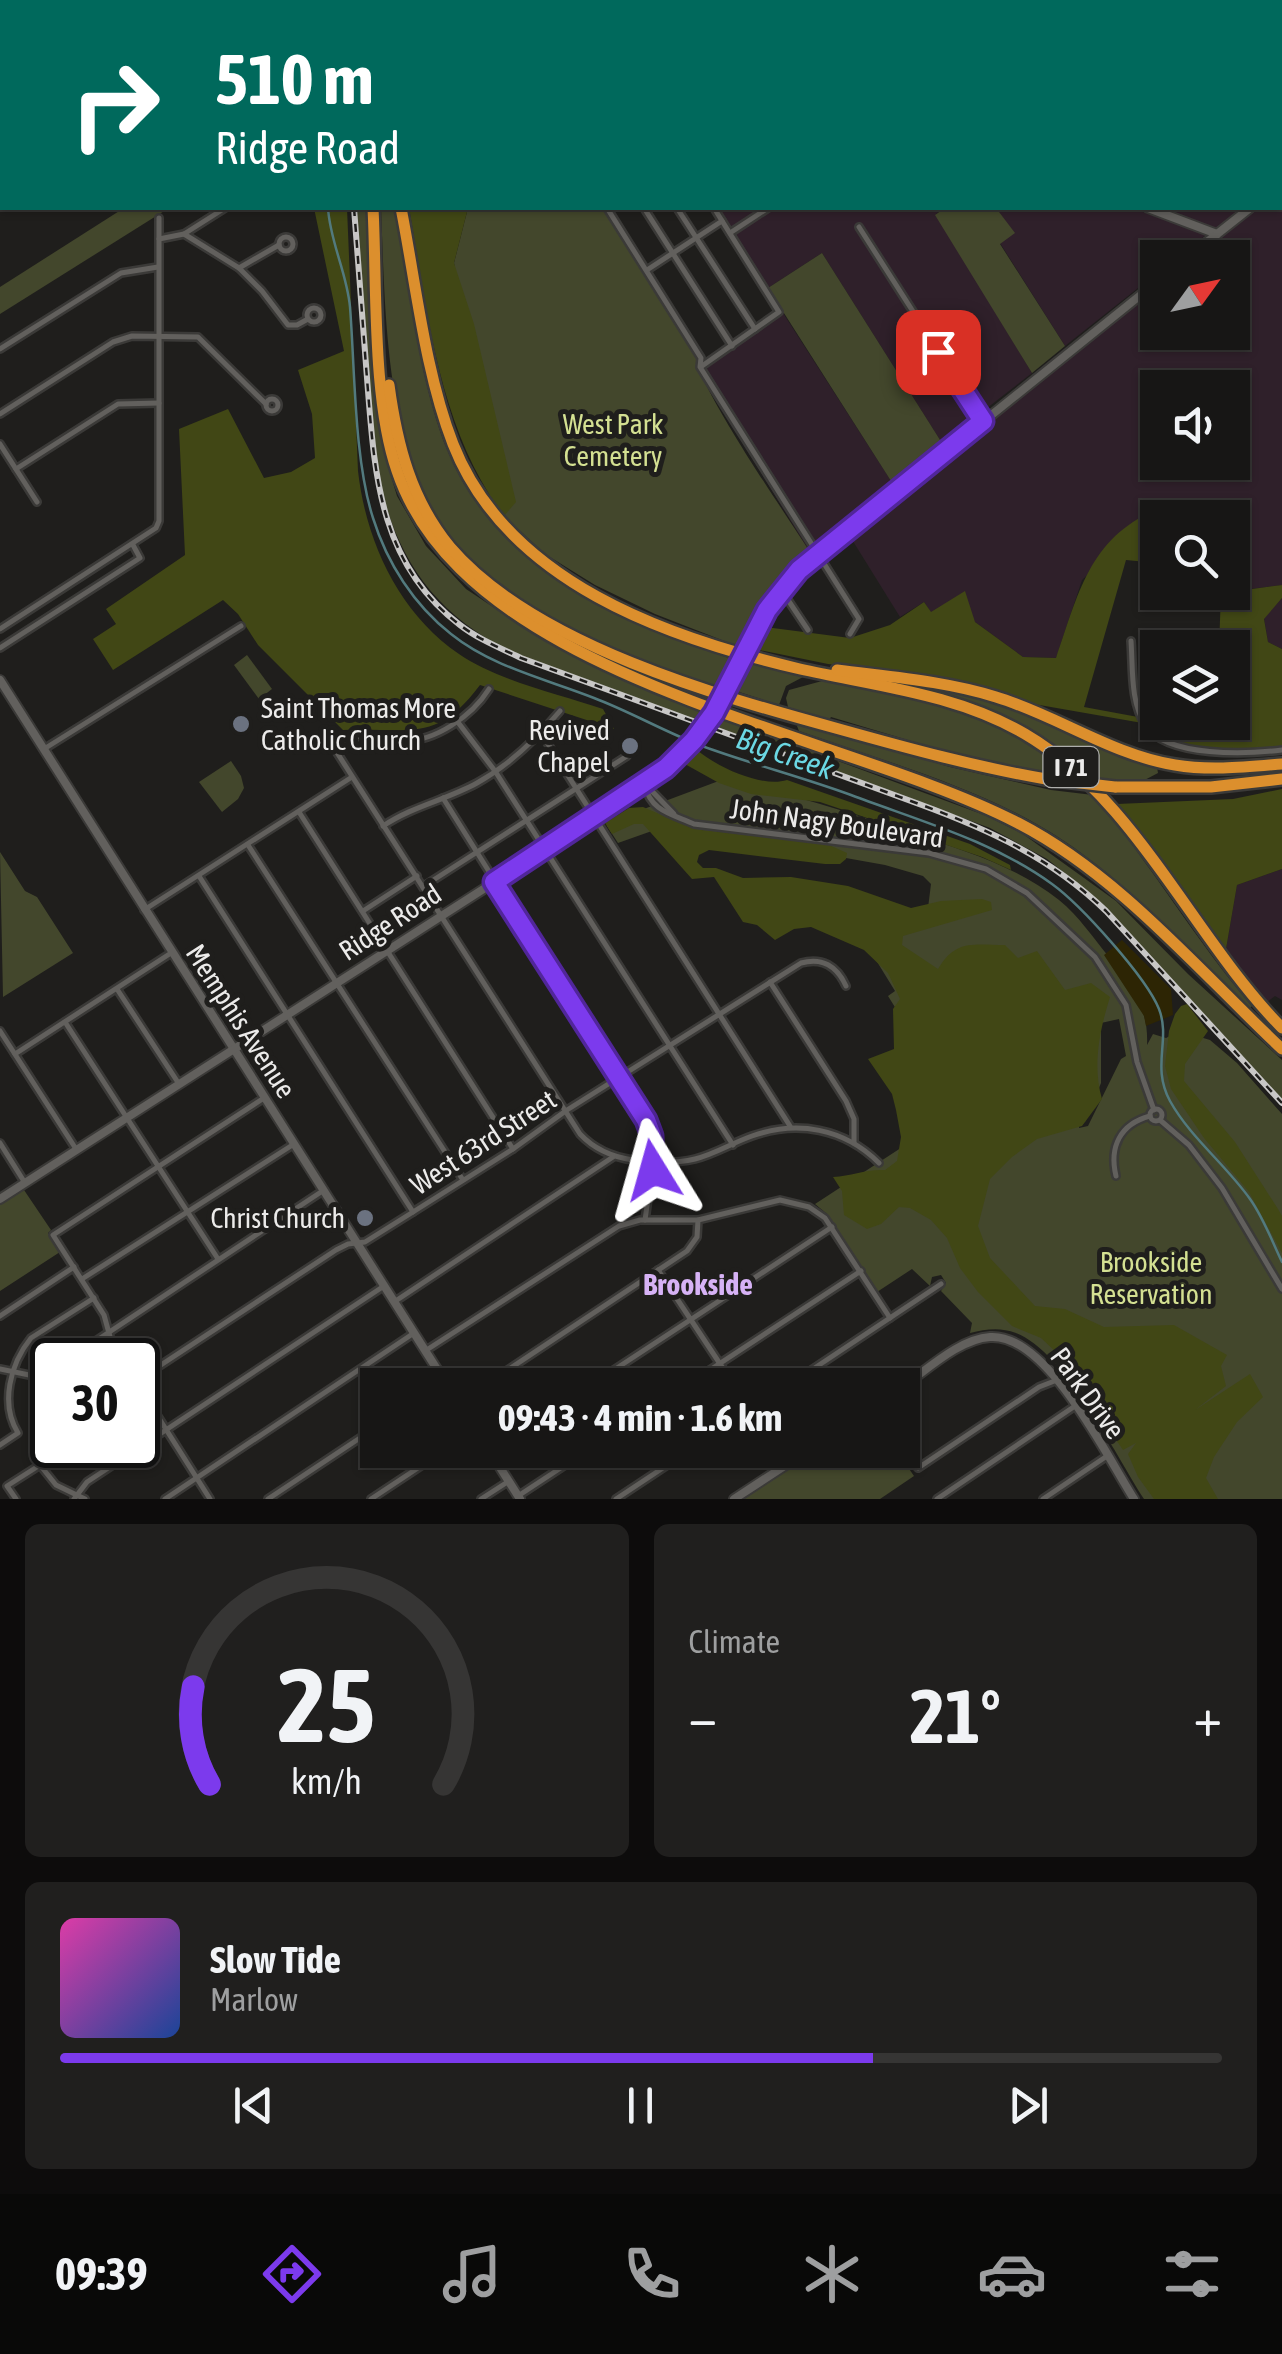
<!DOCTYPE html>
<meta charset="utf-8">
<style>
body{margin:0;font-family:"Asap Condensed",sans-serif;background:#201f1e;color:#f1f3f6;height:100vh;display:flex;flex-direction:column;font-size:38px;white-space:nowrap}
*{box-sizing:border-box;margin:0}
p{font-size:32px;color:#9e9fa0}
.icon{flex:none;width:55px;height:55px;fill:none;stroke:currentColor;stroke-width:2;stroke-linecap:round;stroke-linejoin:round}
.map{position:relative;height:1499px;overflow:hidden}
.details{display:flex;flex-direction:column;gap:25px;padding:25px;background:#0d0c0c;flex:1}
.details>*{flex:none}
.guide{position:absolute;left:0px;top:0px;width:1282px;height:210px;box-shadow:0 2px 8px #0004,0 0 0 2px #363534;background:#00695c;color:#fff;overflow:hidden}
.needle{width:65px;rotate:57deg}
.buttons{position:absolute;left:1140px;top:240px;display:grid;gap:20px}
.buttons a{display:grid;place-items:center;width:110px;height:110px;border-radius:0px;background:#171615;box-shadow:0 2px 8px #0004,0 0 0 2px #363534;font-size:50px}
.speed{position:absolute;left:30px;top:1338px;display:flex;gap:20px;font-size:50px;font-weight:700;text-align:center}
.speed>*{display:grid;place-content:center;width:130px;height:130px;border-radius:50%;background:#171615;box-shadow:0 2px 8px #0004,0 0 0 2px #363534;line-height:1}
.speed .limit{border:5px solid #111;border-radius:15px;background:#fff;color:#111}
.pin{position:absolute;display:grid;place-items:center;width:85px;height:85px;color:#fff;margin:-42px;border-radius:20px;box-shadow:0 5px 15px #0006}
.me{position:absolute;width:110px;margin:-55px;rotate:352deg;stroke-linejoin:round;filter:drop-shadow(0 0 8px #0008)}
.turn{display:flex;align-items:center;gap:35px;height:210px;padding:0 50px;font-size:45px}
.turn .icon{width:130px;height:130px;stroke-width:2.5}
.turn b{display:block;font-size:70px;line-height:85px}
.big{font-size:75px;font-weight:700;line-height:1.1}
.details .card{flex:1;display:flex;flex-direction:column;justify-content:center;gap:15px;min-width:0;padding:0 35px;border-radius:15px;background:#201f1e}
.details .dial{align-items:center;gap:0}
.dial svg{height:260px;overflow:visible;fill:none;stroke:#363534;stroke-width:7;stroke-linecap:round;text-anchor:middle}
.dial text{fill:#f1f3f6;stroke:none}
.song{display:flex;align-items:center;gap:30px}
.cover{width:120px;height:120px;border-radius:15px;background:linear-gradient(135deg,hsl(320 70% 55%),hsl(220 70% 35%))}
.played{height:10px;border-radius:5px;background:linear-gradient(90deg,#7c3aed 70%,#363534 70%)}
.keys{display:flex;justify-content:space-around;direction:ltr}
.heat{display:flex;justify-content:space-between;align-items:center;font-size:55px;direction:ltr}
.details .tiles{flex:1;display:grid;gap:25px;grid-template-columns:1fr 1fr}
.card:last-child{grid-column:span 2}
.trip{position:absolute;left:360px;top:1368px;width:560px;height:100px;border-radius:0px;background:#171615;box-shadow:0 2px 8px #0004,0 0 0 2px #363534;font-weight:700;line-height:100px;text-align:center}
.tab-bar{display:flex;height:160px;justify-content:space-around;align-items:center;background:#090908;color:#9e9fa0}
.tab-bar .icon{width:70px;height:70px}
.tab-bar .active{color:#7c3aed}
.tab-bar b{font-size:45px;color:#f1f3f6}
.map>svg:first-child{display:block}
.industrial{fill:#2f202a;fill-rule:evenodd}
.green{fill:#43472c;fill-rule:evenodd}
.forest{fill:#414715}
.sand{fill:#2d2504}
.lines{fill:none;stroke-linecap:round;stroke-linejoin:round}
.stream{stroke:#527a7e;stroke-width:2.5}
.street-casing{stroke:#3b3a38;stroke-width:10}
.secondary-casing{stroke:#3b3a38;stroke-width:12}
.highway-casing{stroke:#3b3a38;stroke-width:16}
.street{stroke:#62605d;stroke-width:5}
.secondary{stroke:#62605d;stroke-width:8}
.highway{stroke:#dc8f2d;stroke-width:11}
.rail-casing{stroke:#c8c7c6;stroke-width:6}
.rail{stroke:#1f1e1c;stroke-width:2.5;stroke-dasharray:8;stroke-linecap:butt}
.secondary-bridge-casing{stroke:#3b3a38;stroke-width:12;stroke-linecap:butt}
.highway-bridge-casing{stroke:#3b3a38;stroke-width:16;stroke-linecap:butt}
.secondary-bridge{stroke:#62605d;stroke-width:8}
.highway-bridge{stroke:#dc8f2d;stroke-width:11}
.route-casing{stroke:#51269a;stroke-width:25}
.route{stroke:#7c3aed;stroke-width:18}
.worship-dot{fill:#6b7280;stroke:#1f1e1c;stroke-width:4}
.labels{text-anchor:middle;stroke-width:10;stroke-linejoin:round;paint-order:stroke}
.shield{fill:#1f1e1c;stroke:#aeaeac;stroke-width:2.5}
.shield-label{font-size:25px;font-weight:bold;fill:#ecebea}
.park-label{font-size:28px;fill:#d4e092;stroke:#1f1e1c}
.poi-label{font-size:28px;fill:#ecebea;stroke:#1f1e1c;text-anchor:end}
.street-label{font-size:28px;fill:#ecebea;stroke:#1f1e1c}
.water-label{font-size:30px;font-style:italic;fill:#6bd8e4;stroke:#1f1e1c}
.neighbourhood-label{font-size:30px;font-weight:bold;fill:#d6b2f5;stroke:#1f1e1c}
</style>
<div class="map">
<svg width="1282" height="1499" viewBox="0 0 1282 1499">
<rect width="100%" height="100%" fill="#1f1e1c"/>
<g class="industrial">
<path d="M609,0H1114L614,2Z"/>
<path d="M1282,183V585L1251,589L1233,554L1232,518L1176,517L1156,510L1082,580L1056,658L1023,657L975,622L931,613L924,602L900,617L846,530L1157,281L1158,332H1232V258L1187,257L1250,208H1280ZM1158,388H1232V462H1158Z"/>
<path d="M718,208H945L936,214L1032,373L942,443L822,253L768,288Z"/>
<path d="M996,208H1132L1206,235L1177,257L1158,258L1157,273L1065,346L1000,243Z"/>
<path d="M1158,208H1245L1217,230Z"/>
<path d="M783,313L893,484L808,549L699,372Z"/>
<path d="M1282,598V649L1268,642L1264,618Z"/>
<path d="M1282,869V1000L1275,996L1262,1006L1220,955L1226,949L1237,885Z"/>
</g>
<g class="green">
<path d="M124,208H169L0,314V287Z"/>
<path d="M356,208H366L373,385L387,463L397,496L426,546L466,589L538,637L596,668L762,733L987,816L1023,834L1116,901L1188,974L1282,1060V1100L1086,890L1047,859L990,828L511,652C428,610 392,551 375,461Z"/>
<path d="M381,208H394C409,284 419,384 449,454C498,569 621,622 732,659L718,688C602,646 475,606 417,486C411,473 408,457 405,442C385,367 384,285 381,208Z"/>
<path d="M468,208H604L696,356C696,384 787,516 808,549L737,646L655,614L595,585L545,554L504,516L454,263Z"/>
<path d="M945,208H996L1015,233L1000,244L1065,346L1032,373L935,215Z"/>
<path d="M822,253L942,443L891,481L768,288Z"/>
<path d="M247,655L272,689L259,699L234,665Z"/>
<path d="M747,662L803,677L786,686L779,705L733,690Z"/>
<path d="M878,680L922,684L1006,703L1157,767L1158,773L1137,784L1092,779L1046,740L1020,725Z"/>
<path d="M822,681C891,694 966,702 1026,739C1044,750 1060,765 1077,778L961,756L831,717L829,720L788,707L786,698L789,690Z"/>
<path d="M797,726H809L950,767L1051,790L1093,795C1150,862 1194,939 1252,1006L1249,1009C1189,951 1131,885 1061,839C983,788 886,762 799,731Z"/>
<path d="M231,761L241,776L244,788L238,799L222,812L199,782Z"/>
<path d="M724,779C789,793 851,813 914,834C965,851 1016,866 1059,900C1079,916 1093,938 1109,957C1131,985 1149,1008 1147,1045L1153,1034L1166,1038L1180,1031L1210,1040L1237,1063L1282,1114V1499H1144C1115,1454 1065,1352 1016,1333C1000,1327 986,1329 970,1333L972,1323L941,1291L946,1283L941,1275L932,1277L930,1286L912,1269L877,1292L827,1214L815,1204L959,1110L888,996L895,991L852,921L927,916L931,884L923,876L885,865L666,826L618,843L607,826L609,822ZM1119,1019L1126,1056L1121,1059L1088,1126L1079,1128V1123L1085,1122L1101,1083V1023Z"/>
<path d="M0,852L25,891L37,897L73,953L3,997Z"/>
<path d="M24,1190L51,1230L48,1233L60,1252L0,1291V1205Z"/>
<path d="M817,1450H896L914,1476L880,1499H744Z"/>
</g>
<g class="forest">
<path d="M0,0H94L2,2L0,60Z"/>
<path d="M1114,0H1282V53L1280,59V2H1113Z"/>
<path d="M314,208H347L358,471C366,542 399,613 459,654C498,681 559,694 603,709L614,729L480,685C435,745 409,727 343,730L258,645L238,614L223,600L113,670L93,639L116,624L106,609L185,555L179,429L228,409L264,478L291,472L315,458L312,414L298,370L344,351Z"/>
<path d="M409,208H468L454,263L474,324L516,502L504,516C438,427 428,314 409,208Z"/>
<path d="M1156,510L1176,517L1158,518L1157,563L1126,560L1084,707L1219,732L1220,723L1232,722V648L1219,647L1221,593L1232,592L1233,554L1252,589L1282,585V598L1264,619L1268,642L1282,649V747L1230,751L1191,746L1169,739L1148,724L1028,703L970,683L828,664L754,649L765,627L850,638L890,625L924,602L931,612L965,591L975,622L1023,657L1056,658C1078,595 1089,538 1156,510Z"/>
<path d="M697,750C717,767 762,788 787,780L970,844L1010,865L1011,870L982,857L820,802L751,794L719,783L683,763Z"/>
<path d="M1282,789V869L1237,885L1226,949L1117,804L1233,799Z"/>
<path d="M643,807L694,829L829,845L847,853L846,859L840,864H825L709,850L699,855L697,862L703,868H716L743,878L791,877L848,886L911,908L941,901L982,899L991,902L992,910L903,936L902,945L938,969C956,939 973,945 1005,945L1018,958L1037,951L1065,990L1091,983L1110,997C1100,1029 1092,1065 1102,1099L1082,1126L1037,1139L1012,1157L990,1179L978,1226L990,1258L1035,1306L1065,1309L1104,1327L1174,1325L1227,1355L1221,1366L1226,1386L1195,1410L1250,1374L1263,1397L1237,1422L1214,1457L1206,1478L1218,1499H1154L1138,1477L1128,1454L1136,1443L1123,1450L1057,1353L1041,1338L1012,1326L978,1292L960,1268L947,1238L931,1220L910,1208L899,1207L881,1224L867,1229L844,1215L842,1191L833,1177C852,1176 865,1169 885,1170L897,1161L901,1137L896,1110L892,1094L868,1059L894,1049L893,1009L900,999L888,973L864,950L811,927L794,929L775,940L757,925L743,922L714,877L692,879L643,824H634L612,834L605,823L629,808Z"/>
<path d="M1187,1004L1208,1031L1185,1064L1184,1081L1235,1142L1278,1209L1282,1216V1253L1249,1192L1204,1138L1171,1089L1165,1066L1169,1031L1175,1014L1181,1006Z"/>
</g>
<path class="sand" d="M1122,940L1171,989L1173,1015L1146,1026L1144,1016L1104,955Z"/>
<g class="lines">
<g class="stream">
<path d="M274,0L275,2"/>
<path d="M6,2L10,0"/>
<path d="M0,7L2,5"/>
<path d="M328,208C330,242 347,273 350,307C355,370 354,459 373,518C387,563 414,605 451,634C492,667 546,679 594,698C631,712 665,732 702,746C751,764 802,777 851,795C920,821 993,841 1052,884C1081,905 1146,977 1159,1009C1171,1040 1151,1066 1170,1101C1190,1137 1226,1165 1250,1199C1263,1217 1272,1241 1282,1262"/>
</g>
<g class="street-casing">
<g id="street">
<path d="M607,208L701,358L700,367L859,619L850,634"/>
<path d="M644,208L732,346"/>
<path d="M677,208L755,329"/>
<path d="M859,227L983,421"/>
<path d="M730,233L768,208"/>
<path d="M184,234L225,208"/>
<circle cx="286" cy="244" r="7"/>
<path d="M159,239L184,234L239,268L262,291L288,325H297L308,319"/>
<path d="M239,268L279,245"/>
<path d="M647,270L722,221"/>
<circle cx="314" cy="315" r="7"/>
<path d="M0,349L121,273L158,267"/>
<path d="M702,366L779,312L714,208"/>
<circle cx="272" cy="405" r="6"/>
<path d="M0,414L113,342L132,336L198,337L266,404"/>
<path d="M0,444L37,502"/>
<path d="M16,469L118,404L159,403"/>
<path d="M782,591L808,630"/>
<path d="M0,629L156,528L159,521V218"/>
<path d="M1131,641C1133,667 1130,703 1146,726C1168,758 1248,754 1282,750"/>
<path d="M0,648L140,558L133,545"/>
<path d="M489,689C472,716 435,742 402,741C378,740 361,730 339,742L336,751L580,1134C595,1150 612,1157 633,1160C654,1163 674,1164 695,1159C715,1154 732,1143 752,1136C797,1120 844,1128 879,1163"/>
<path d="M457,721L495,771L733,1145"/>
<path d="M541,733L790,1126"/>
<path d="M44,749L241,626"/>
<path d="M645,785C650,811 672,814 694,824L929,853L986,869L1027,893L1095,957L1126,1005L1137,1062L1154,1110"/>
<path d="M647,786L674,814"/>
<path d="M443,798L650,1129L653,1163L645,1220"/>
<path d="M299,812L513,1149"/>
<path d="M383,826C413,806 446,800 477,783C508,766 537,738 560,711"/>
<path d="M248,845L463,1180"/>
<path d="M199,876L413,1212"/>
<path d="M424,886L627,756"/>
<path d="M144,910L352,777"/>
<path d="M363,911L417,876"/>
<path d="M770,982L846,1101L854,1119V1143"/>
<path d="M117,989L179,1084"/>
<path d="M65,1022L218,1259"/>
<path d="M0,1031L76,1149"/>
<path d="M15,1054L171,953"/>
<circle cx="1156" cy="1115" r="6"/>
<path d="M1160,1120L1189,1145L1222,1188L1282,1289"/>
<path d="M0,1143L25,1183"/>
<path d="M1116,1176C1109,1147 1120,1124 1150,1116"/>
<path d="M658,1270L734,1385"/>
<path d="M82,1279L294,1144"/>
<path d="M394,1302L613,1157"/>
<path d="M0,1316L74,1267"/>
<path d="M425,1351L619,1226L640,1220H698L780,1200L809,1207L825,1218L890,1318"/>
<path d="M67,1360L324,1190"/>
<path d="M121,1360L112,1344L104,1315L53,1235L264,1098"/>
<path d="M0,1369L34,1376L52,1369"/>
<path d="M138,1380L336,1250L348,1244L365,1242L413,1212L513,1149L567,1110L801,963C822,957 837,966 846,986"/>
<path d="M138,1385L210,1499"/>
<path d="M485,1385L687,1251L697,1237L698,1220"/>
<path d="M591,1385L832,1227"/>
<path d="M687,1385L861,1271"/>
<path d="M789,1385L941,1284"/>
<path d="M0,1445L18,1433C0,1404 10,1364 31,1338L94,1298"/>
<path d="M902,1446L918,1468L1039,1387L1057,1380"/>
<path d="M518,1496L588,1450"/>
<path d="M16,1499L7,1486L40,1465L56,1485L85,1499"/>
<path d="M74,1499L87,1482L384,1286"/>
<path d="M165,1499L414,1333"/>
<path d="M268,1499L378,1426"/>
<path d="M371,1499L445,1450"/>
<path d="M481,1499L509,1481"/>
<path d="M616,1499L690,1450"/>
<path d="M937,1499L1075,1406"/>
<path d="M1043,1499L1107,1456"/>
</g>
</g>
<g class="secondary-casing">
<g id="secondary">
<path d="M601,0L606,2"/>
<path d="M1280,184L1282,183"/>
<path d="M1148,208L1217,234"/>
<path d="M1187,258L1250,208"/>
<path d="M756,631L772,602L799,570L1158,281"/>
<path d="M0,680L447,1385"/>
<path d="M0,1199L649,783L678,758"/>
<path d="M902,1387C927,1370 959,1339 990,1337C1047,1333 1107,1457 1134,1499"/>
<path d="M489,1450L520,1499"/>
<path d="M734,1499L809,1450"/>
</g>
</g>
<g class="highway-casing">
<g id="highway">
<path d="M323,0L325,2"/>
<path d="M340,0L341,2"/>
<path d="M373,208C377,286 372,399 397,471C468,682 839,730 1018,823C1119,875 1200,972 1282,1049"/>
<path d="M401,208C416,284 425,372 453,444C507,582 667,638 800,669C876,686 957,694 1025,734C1136,799 1193,937 1282,1028"/>
<path d="M389,385C397,444 411,500 450,547C534,645 718,696 839,729C907,748 976,767 1046,779"/>
<path d="M837,670C890,677 945,681 996,697C1056,715 1112,755 1175,765C1210,771 1246,767 1282,764"/>
<path d="M1115,787H1211L1282,779"/>
</g>
</g>
<use href="#street" class="street"/>
<use href="#secondary" class="secondary"/>
<use href="#highway" class="highway"/>
<g class="rail-casing">
<g id="rail">
<path d="M293,0L295,2"/>
<path d="M1249,0L1250,2"/>
<path d="M1280,82L1282,74"/>
<path d="M1280,147L1282,157"/>
<path d="M354,208C359,269 363,330 368,391C375,481 382,566 460,625C478,639 500,648 521,658L919,804C990,830 1051,858 1106,911L1282,1103"/>
</g>
</g>
<use href="#rail" class="rail"/>
<g class="secondary-bridge-casing">
<path id="secondary-bridge" d="M678,758L713,713L756,631"/>
</g>
<g class="highway-bridge-casing">
<path id="highway-bridge" d="M1046,779L1115,787"/>
</g>
<use href="#secondary-bridge" class="secondary-bridge"/>
<use href="#highway-bridge" class="highway-bridge"/>
</g>
<g class="lines">
<g class="route-casing">
<path id="route" d="M653,1170L652,1136L646,1120L494,882L666,768L694,740L714,713L767,610L799,570L983,421L938,352"/>
</g>
<use href="#route" class="route"/>
</g>
<g class="worship-dot">
<circle cx="241" cy="724" r="10"/>
<circle cx="630" cy="746" r="10"/>
<circle cx="365" cy="1218" r="10"/>
</g>
<g class="labels">
<rect class="shield" x="1043.5" y="747" width="55" height="40" rx="8"/>
<g class="shield-label">
<text x="1071" y="776">I 71</text>
</g>
<g class="park-label">
<text x="613" y="434">West Park<tspan x="613" dy="32">Cemetery</tspan></text>
<text x="1151" y="1272">Brookside<tspan x="1151" dy="32">Reservation</tspan></text>
</g>
<g class="poi-label">
<text x="261" y="718" text-anchor="start">Saint Thomas More<tspan x="261" dy="32">Catholic Church</tspan></text>
<text x="610" y="740">Revived<tspan x="610" dy="32">Chapel</tspan></text>
<text x="345" y="1228">Christ Church</text>
</g>
<g class="street-label">
<text transform="translate(837 823) rotate(8)" y="10">John Nagy Boulevard</text>
<text transform="translate(390 922) rotate(-33)" y="10">Ridge Road</text>
<text transform="translate(241 1021) rotate(57)" y="10">Memphis Avenue</text>
<text transform="translate(483 1142) rotate(-33)" y="10">West 63rd Street</text>
<text transform="translate(1088 1393) rotate(54)" y="10">Park Drive</text>
</g>
<g class="water-label">
<text transform="translate(785 754) rotate(19)" y="10">Big Creek</text>
</g>
<g class="neighbourhood-label">
<text x="698" y="1295">Brookside</text>
</g>
</g>
</svg>
<div class="buttons">
<a><svg class="needle" viewBox="-14 -14 28 28"><path d="M0-13l5 13h-10z" fill="#e53935"/><path d="M0 13l5-13h-10z" fill="#9e9fa0"/></svg></a>
<a><svg class="icon" aria-label="sound" viewBox="0 0 24 24"><path d="M4 9h4l5-4v14l-5-4H4zM17 9q2 3 0 6"/></svg></a>
<a><svg class="icon" aria-label="search" viewBox="0 0 24 24"><circle cx="10" cy="10" r="6"/><path d="M15 15l6 6"/></svg></a>
<a><svg class="icon" aria-label="layers" viewBox="0 0 24 24"><path d="M12 4l9 5-9 5-9-5zM3 14l9 5 9-5"/></svg></a>
</div>
<div class="speed"><div class="limit">30</div></div>
<div class="pin" style="left:938px;top:352px;background:#d93025"><svg class="icon" aria-label="arrive" viewBox="0 0 24 24"><path d="M6 21V4h12l-3 4 3 4H6"/></svg></div>
<svg class="me" style="left:653px;top:1170px" viewBox="-20 -20 40 40"><path d="M0-17L14 15 0 8-14 15z" fill="#7c3aed" stroke="#fff" stroke-width="4"/></svg>
<div class="trip">09:43 · 4 min · 1.6 km</div>
<div class="guide">
<div class="turn"><svg class="icon" aria-label="right" viewBox="0 0 24 24"><path d="M7 20v-9h11M14 6l5 5-5 5"/></svg><div><b>510 m</b>Ridge Road</div></div>
</div>
</div>
<section class="details">
<div class="tiles">
<div class="card dial"><svg viewBox="0 0 100 80">
<path d="M14 69A42 42 0 1 1 86 69"/>
<path d="M14 69A42 42 0 0 1 9 39" stroke="#7c3aed"/>
<text x="50" y="56" font-size="32" font-weight="700">25</text>
<text x="50" y="72" font-size="11">km/h</text>
</svg></div>
<div class="card"><p>Climate</p>
<div class="heat"><a>−</a><b class="big">21°</b><a>+</a></div>
</div>
<div class="card">
<div class="song"><i class="cover"></i><div><b>Slow Tide</b><p>Marlow</p></div></div>
<div class="played"></div>
<div class="keys"><svg class="icon" aria-label="previous" viewBox="0 0 24 24"><path d="M18 5L8 12l10 7zM5 5v14"/></svg><svg class="icon" aria-label="pause" viewBox="0 0 24 24"><path d="M8 5v14M16 5v14"/></svg><svg class="icon" aria-label="next" viewBox="0 0 24 24"><path d="M6 5l10 7-10 7zM19 5v14"/></svg></div>
</div>
</div>
</section>
<nav class="tab-bar">
<b>09:39</b>
<svg class="icon active" aria-label="directions" viewBox="0 0 24 24"><path d="M12 3l9 9-9 9-9-9zM9 14v-3h6M13 9l2 2-2 2"/></svg>
<svg class="icon" aria-label="music" viewBox="0 0 24 24"><path d="M9 18V5l10-2v13"/><circle cx="6" cy="18" r="3"/><circle cx="16" cy="16" r="3"/></svg>
<svg class="icon" aria-label="phone" viewBox="0 0 24 24"><path d="M5 4h4l2 5-3 2q2 4 5 5l2-3 5 2v4C11 20 4 13 5 4z"/></svg>
<svg class="icon" aria-label="climate" viewBox="0 0 24 24"><path d="M12 3v18M4 7l16 10M4 17L20 7"/></svg>
<svg class="icon" aria-label="car" viewBox="0 0 24 24"><path d="M5 17H2v-5l4-1 3-4h7l3 4 3 1v5h-3M9 17h6M6 11h13"/><circle cx="7" cy="17" r="2"/><circle cx="17" cy="17" r="2"/></svg>
<svg class="icon" aria-label="filters" viewBox="0 0 24 24"><path d="M4 7h16M4 17h16"/><circle cx="9" cy="7" r="2"/><circle cx="15" cy="17" r="2"/></svg>
</nav>
